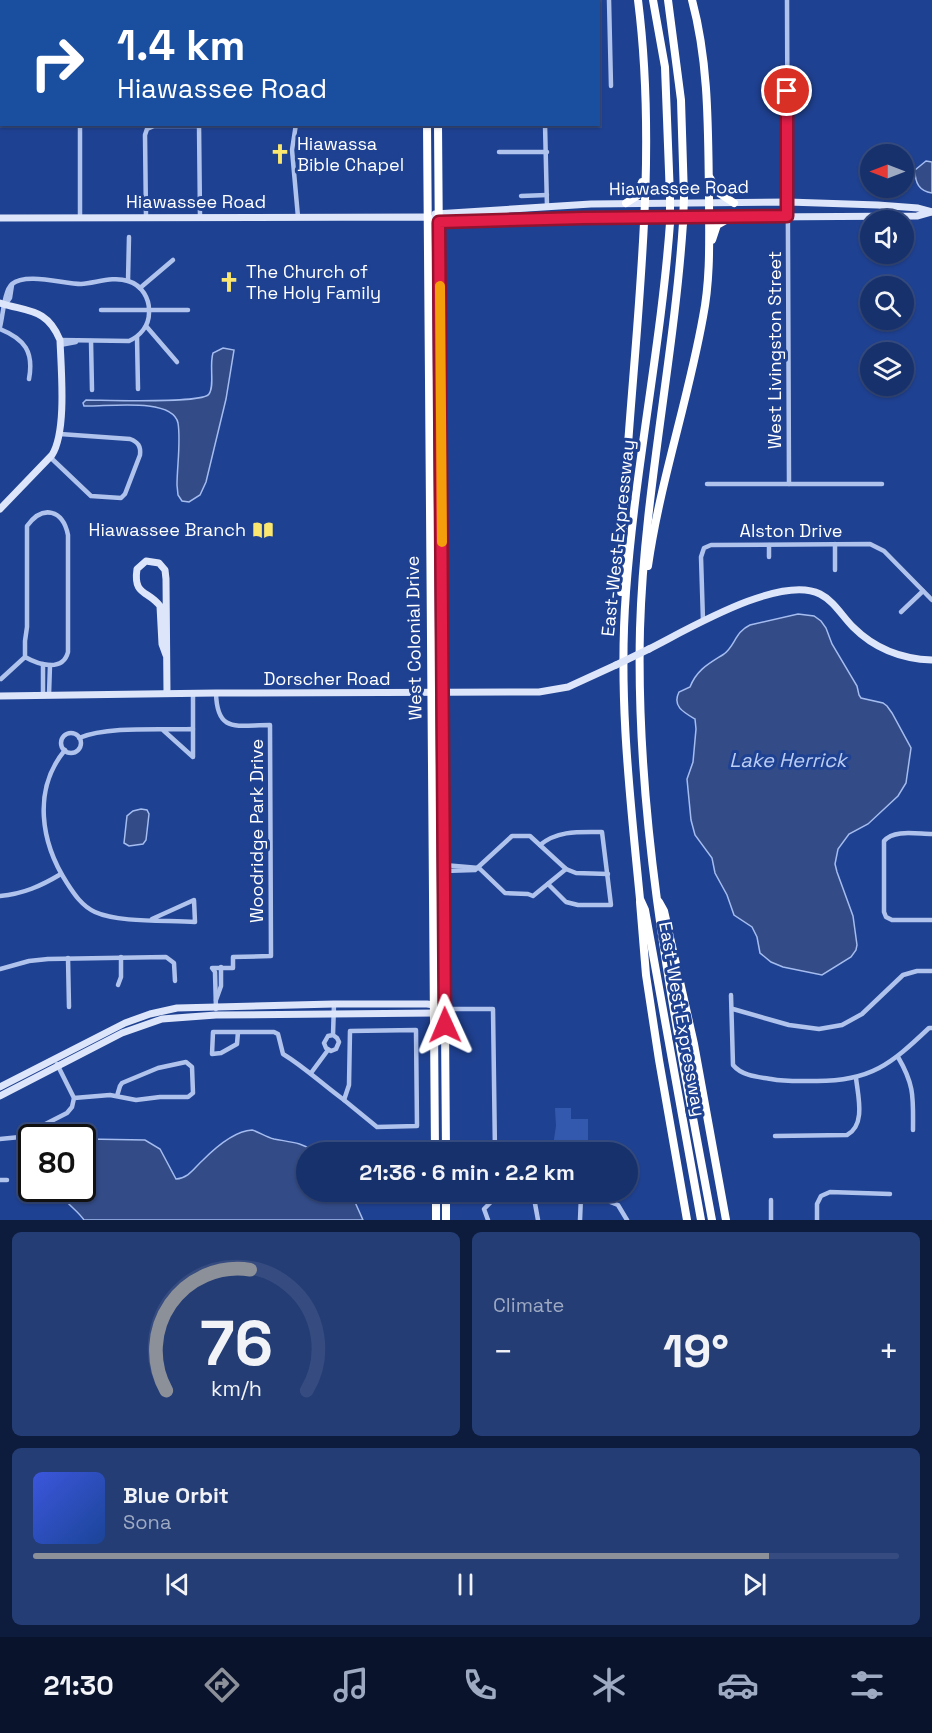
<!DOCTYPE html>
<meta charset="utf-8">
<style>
body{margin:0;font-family:"Space Grotesk",sans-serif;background:#243d75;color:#f1f3f6;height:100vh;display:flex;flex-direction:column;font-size:22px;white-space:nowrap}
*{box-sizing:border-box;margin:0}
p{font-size:20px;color:#9ea9c2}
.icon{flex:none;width:33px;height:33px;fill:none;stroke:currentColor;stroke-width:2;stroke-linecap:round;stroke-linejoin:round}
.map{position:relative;height:1220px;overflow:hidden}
.drawer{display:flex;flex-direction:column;gap:12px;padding:12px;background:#0d1b3c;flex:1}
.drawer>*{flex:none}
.guide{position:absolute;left:0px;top:0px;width:600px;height:126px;box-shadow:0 2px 4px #0004,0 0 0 2px #364c80;background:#1a4fa0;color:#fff;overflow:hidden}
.needle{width:39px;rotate:270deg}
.controls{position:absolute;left:860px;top:144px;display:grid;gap:12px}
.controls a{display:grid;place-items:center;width:54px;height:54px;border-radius:50%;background:#17316d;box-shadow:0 2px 4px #0004,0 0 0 2px #364c80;font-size:30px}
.speed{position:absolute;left:18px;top:1124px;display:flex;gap:12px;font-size:30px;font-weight:700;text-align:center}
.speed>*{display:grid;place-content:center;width:78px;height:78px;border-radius:50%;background:#17316d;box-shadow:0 2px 4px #0004,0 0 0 2px #364c80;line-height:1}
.speed .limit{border:3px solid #111;border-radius:9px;background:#fff;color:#111}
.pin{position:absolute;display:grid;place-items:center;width:51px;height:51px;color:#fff;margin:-26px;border:3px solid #fff;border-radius:50%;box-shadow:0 2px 6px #0007}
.me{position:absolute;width:66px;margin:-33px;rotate:359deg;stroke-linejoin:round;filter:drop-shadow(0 0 4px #0008)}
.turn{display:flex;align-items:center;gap:21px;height:126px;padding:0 18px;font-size:27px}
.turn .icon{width:78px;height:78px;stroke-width:2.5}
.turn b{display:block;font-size:42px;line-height:51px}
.big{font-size:45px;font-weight:700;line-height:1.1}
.drawer .widget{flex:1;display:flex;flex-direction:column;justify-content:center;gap:9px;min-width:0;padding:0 21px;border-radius:9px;background:#243d75}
.drawer .dial{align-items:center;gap:0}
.dial svg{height:156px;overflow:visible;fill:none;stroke:#364c80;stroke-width:7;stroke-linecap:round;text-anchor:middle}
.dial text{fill:#f1f3f6;stroke:none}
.song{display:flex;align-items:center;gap:18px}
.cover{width:72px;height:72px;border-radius:9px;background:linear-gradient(135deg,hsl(230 70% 55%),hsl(220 70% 35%))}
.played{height:6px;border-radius:3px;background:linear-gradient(90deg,#8c9099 85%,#364c80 85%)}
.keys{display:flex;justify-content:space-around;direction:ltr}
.heat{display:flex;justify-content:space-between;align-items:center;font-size:33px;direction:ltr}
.drawer .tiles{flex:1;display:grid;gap:12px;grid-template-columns:1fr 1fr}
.widget:last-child{grid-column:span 2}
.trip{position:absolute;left:296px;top:1142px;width:342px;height:60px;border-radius:30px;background:#17316d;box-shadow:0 2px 4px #0004,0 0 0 2px #364c80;font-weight:700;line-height:60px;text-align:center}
.tabs{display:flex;height:96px;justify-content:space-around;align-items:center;background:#09142c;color:#9ea9c2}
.tabs .icon{width:42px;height:42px}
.tabs .on{color:#8c9099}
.tabs b{font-size:27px;color:#f1f3f6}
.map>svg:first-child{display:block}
.green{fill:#3359af}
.water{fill:#334c88;stroke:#a4bcef;stroke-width:1.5}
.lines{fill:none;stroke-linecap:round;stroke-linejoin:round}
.street{stroke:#b0c3ed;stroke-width:4.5}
.secondary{stroke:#dce5fa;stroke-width:7}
.highway{stroke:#fff;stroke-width:8}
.secondary-bridge{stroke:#dce5fa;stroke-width:7}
.highway-bridge{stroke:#fff;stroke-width:8}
.route-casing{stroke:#92132f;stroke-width:15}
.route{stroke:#e11d48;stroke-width:10}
.slow{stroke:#f59e0b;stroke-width:10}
.labels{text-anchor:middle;stroke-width:6;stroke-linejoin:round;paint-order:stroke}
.poi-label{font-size:18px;fill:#fff;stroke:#1f4191;text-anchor:start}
.street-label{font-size:18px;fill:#fff;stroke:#1f4191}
.water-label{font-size:20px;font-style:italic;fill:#bccef4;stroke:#1f4191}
</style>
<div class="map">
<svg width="932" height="1220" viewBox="0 0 932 1220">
<rect width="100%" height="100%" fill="#1f4191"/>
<path class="green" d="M555,1108H571V1119H588V1143H593V1149H560L559,1152L523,1151V1144L553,1146L556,1126Z"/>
<g class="water">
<path d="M926,161L932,162V193C919,191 915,183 915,170Z"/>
<path d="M223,348L234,350L226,399L206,482L200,495L189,502L182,501L178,495L177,485C177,467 181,441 178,423C173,398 110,406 91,406H84L83,403L86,400C104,400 203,404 209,394C215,386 209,365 213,353Z"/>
<path d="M798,614L814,616L821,621L826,628L832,644L857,686L859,695L861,698L883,703L887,706L892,713L911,748L906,783L898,796L868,824L849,834L838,849L835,864L837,872L853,916L857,945L856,950L851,957L822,975L783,967L771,962L760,953L757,937L752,927L734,915L727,895L715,873L712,858L695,835L691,820L687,779L693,762L696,729L695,719C683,712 672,706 679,692L690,687C697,669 710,663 724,654C735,646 735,632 750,625Z"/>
<path d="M141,809L147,810L149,814L146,840L143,844L129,846L124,843L127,816L133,811Z"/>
<path d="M252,1130C259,1132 266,1137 274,1139C289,1142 302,1142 315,1152H306V1191H350L363,1220H84C76,1208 63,1203 59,1188H82L83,1143L87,1139L145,1140L160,1149L176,1179C189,1178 194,1168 203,1160C215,1148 234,1131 252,1130Z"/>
</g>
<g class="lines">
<g class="street">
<path d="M76,0V2"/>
<path d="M215,0L216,2"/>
<path d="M323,0L324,2"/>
<path d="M543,0L544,2"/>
<path d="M609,0L611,86"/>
<path d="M787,0L789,484"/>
<path d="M0,38H2"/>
<path d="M0,96H2"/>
<path d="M199,124L200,217"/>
<path d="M296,124L292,150L298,217"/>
<path d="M545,124L547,207"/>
<path d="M499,152H547"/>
<path d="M521,196L547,195"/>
<path d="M80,217V124"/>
<path d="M146,217L145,135L147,129L154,126H199"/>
<path d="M128,281L129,237"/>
<path d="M140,288L173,260"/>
<path d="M5,305L10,298L12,285"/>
<path d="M101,310H188"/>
<path d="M146,326L177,362"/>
<path d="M0,327C3,316 4,291 12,284C26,272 64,284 81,284C96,283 113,276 128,281C142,285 150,299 149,313C149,326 140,336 129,341L60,340"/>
<path d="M0,329C25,339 34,352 29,379"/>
<path d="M137,337L138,389"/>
<path d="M91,341L92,390"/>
<path d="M60,345L76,342"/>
<path d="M50,457L91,496L121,498L125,494L140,455C141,446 138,442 130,439L60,434"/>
<path d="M707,484H882"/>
<path d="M769,557V545"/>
<path d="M835,570V544"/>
<path d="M901,612L923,591"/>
<path d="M703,621L701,557L704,548L711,545L870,544L884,551L932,600"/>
<path d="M43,664V695"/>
<path d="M1,679L25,657V641L27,627V526C43,504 63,510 68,535V652C63,672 39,665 25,657"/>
<path d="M216,693C217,734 237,725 270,725L271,956L233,957V968H212L215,972L216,1009"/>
<path d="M49,695L50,665"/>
<path d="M193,729V693"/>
<circle cx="71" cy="743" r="10"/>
<path d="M79,738C108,726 160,730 193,729V757L163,730"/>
<path d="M65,750C32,790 41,843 67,883C74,894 82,906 95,912C119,923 167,920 195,922L194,900L152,919"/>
<path d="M932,834C917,834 894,829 884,841V912L886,917L892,920H932"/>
<path d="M540,845C558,830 580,832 602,832L611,905H578L566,902L548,884"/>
<path d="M444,865L479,868"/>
<path d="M479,868L505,893L528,894L533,896L566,869"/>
<path d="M444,871L475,870L512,836H530L566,869L576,873L608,874"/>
<path d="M0,896C23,894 41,886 61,874"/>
<path d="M68,958L69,1007"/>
<path d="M0,969L29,961L48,959L166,957L174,963L175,981"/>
<path d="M118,985L121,977V957"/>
<path d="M731,995L733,1065C742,1076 758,1077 771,1079C786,1082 801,1081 817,1081C871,1081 891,1064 929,1028H932"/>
<path d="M216,1000L221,986V967"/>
<path d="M444,1009H493L495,1152"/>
<path d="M733,1009L789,1025L819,1029L842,1025L862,1014L903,975L917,971H932"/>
<path d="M416,1030L417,1126L377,1127L344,1100L349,1085L350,1031Z"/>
<path d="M238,1032L237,1044L221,1053L212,1054L213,1032H274L278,1034L283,1054C306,1068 323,1085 344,1100"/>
<path d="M333,1035L328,1036L324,1043L326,1048L331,1051L336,1049L339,1042L337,1038L333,1035L334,1004"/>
<path d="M898,1057C915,1086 913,1098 913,1130"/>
<path d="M311,1073L328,1050"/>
<path d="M74,1098L110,1095L136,1100L160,1097H188L193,1093L192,1067L186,1062L158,1068L122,1083L120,1086L117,1096"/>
<path d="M775,1136L847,1135C866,1125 858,1096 856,1078"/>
<path d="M0,1139L20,1137L67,1113L72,1107L74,1098L57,1064"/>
<path d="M0,1180H7"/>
<path d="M496,1197L581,1196L600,1198L618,1205L627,1220"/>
<path d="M534,1198L538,1220"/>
<path d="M771,1200V1220"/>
<path d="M488,1220L484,1209L496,1197V1191"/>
<path d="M580,1220L581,1196"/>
<path d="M817,1220V1204L821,1196L830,1192L890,1194"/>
</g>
<g class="secondary">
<path d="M435,214L591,204L788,202L878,205L918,208L932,212"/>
<path d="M0,218L427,217L439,222L486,221L583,218L917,216L932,212"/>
<path d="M0,303C28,312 47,308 60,340C61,369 67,431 52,455L0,509"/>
<path d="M649,649C687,630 780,574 820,594C834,601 842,616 853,627C874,648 902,659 932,660"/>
<path d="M166,655L162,644L160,606C148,590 133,596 137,569L146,561L159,563L165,570L166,579L167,693"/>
<path d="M0,696L216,693L539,692L568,687L616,665"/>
<path d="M0,1087L125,1023L150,1014L177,1008L334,1004H427L434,1005L444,1009"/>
<path d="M0,1096L122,1033L162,1019L216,1015L437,1013"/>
</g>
<g class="highway">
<path d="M426,0V2"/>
<path d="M438,0V2"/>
<path d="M653,0L665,67L670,197"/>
<path d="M668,0L681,100L684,197"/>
<path d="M427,124L435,1152"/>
<path d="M438,124L446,1152"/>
<path d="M710,178L719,193L734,203"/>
<path d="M626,203L637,196L642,182"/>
<path d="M670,223C661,346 635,468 626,592C618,695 630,797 640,899L645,910L701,1220"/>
<path d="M683,223C674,359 644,493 640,629C635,828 676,1025 712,1220"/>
<path d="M712,240L717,225L731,217"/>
<path d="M648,566C660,482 688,401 703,317C711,277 709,235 709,195C708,129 709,63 692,0"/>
<path d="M621,592C623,395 663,197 638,0"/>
<path d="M640,902L646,975L659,1060L687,1220"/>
<path d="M659,902L664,911L694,1044L726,1220"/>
<path d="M436,1191V1220"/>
<path d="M446,1191V1220"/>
</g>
<path class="secondary-bridge" d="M616,665L649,649"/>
<g class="highway-bridge">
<path d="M670,223V197"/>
<path d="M683,223L684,197"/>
</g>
</g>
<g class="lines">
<g class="route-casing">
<path id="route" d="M445,1025L439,222L583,218L787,216V91"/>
</g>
<use href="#route" class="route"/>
<path class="slow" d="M440,286L442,542"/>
</g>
<defs>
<g id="church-bare" transform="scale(1.62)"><path d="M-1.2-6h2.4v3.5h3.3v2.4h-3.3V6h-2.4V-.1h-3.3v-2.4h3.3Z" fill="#fbe770" stroke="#1f4191" stroke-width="2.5" paint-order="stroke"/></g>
<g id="library-bare" transform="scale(1.62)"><path d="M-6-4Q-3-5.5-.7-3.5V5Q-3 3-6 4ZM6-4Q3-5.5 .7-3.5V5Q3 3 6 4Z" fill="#fbe770" stroke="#1f4191" stroke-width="2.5" paint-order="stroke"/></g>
</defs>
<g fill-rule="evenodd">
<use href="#church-bare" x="280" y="154"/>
<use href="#church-bare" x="229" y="282"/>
<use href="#library-bare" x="263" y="530"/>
</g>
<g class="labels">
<g class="poi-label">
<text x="297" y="150">Hiawassa<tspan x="297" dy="21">Bible Chapel</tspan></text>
<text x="246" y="278">The Church of<tspan x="246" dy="21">The Holy Family</tspan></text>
<text x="246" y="536" text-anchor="end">Hiawassee Branch</text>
</g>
<g class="street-label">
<text transform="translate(679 188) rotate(-1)" y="6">Hiawassee Road</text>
<text x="196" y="208">Hiawassee Road</text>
<text transform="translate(775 350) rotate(-90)" y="6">West Livingston Street</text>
<text x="791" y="537">Alston Drive</text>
<text transform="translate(618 538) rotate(-84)" y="6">East-West Expressway</text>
<text transform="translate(414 638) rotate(-91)" y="6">West Colonial Drive</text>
<text x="327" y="685">Dorscher Road</text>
<text transform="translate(257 831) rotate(-90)" y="6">Woodridge Park Drive</text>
<text transform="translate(682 1019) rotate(80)" y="6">East-West Expressway</text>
</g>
<g class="water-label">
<text x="788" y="767">Lake Herrick</text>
</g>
</g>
</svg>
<div class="controls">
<a><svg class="needle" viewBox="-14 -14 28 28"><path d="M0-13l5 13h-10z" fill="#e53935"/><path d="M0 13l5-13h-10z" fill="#9ea9c2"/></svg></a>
<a><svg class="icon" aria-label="sound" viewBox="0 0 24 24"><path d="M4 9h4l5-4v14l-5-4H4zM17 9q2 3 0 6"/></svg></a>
<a><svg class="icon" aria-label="search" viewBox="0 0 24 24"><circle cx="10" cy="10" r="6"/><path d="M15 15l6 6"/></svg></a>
<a><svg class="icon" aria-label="layers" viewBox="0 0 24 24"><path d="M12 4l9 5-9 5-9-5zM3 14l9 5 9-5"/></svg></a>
</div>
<div class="speed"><div class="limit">80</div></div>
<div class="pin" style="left:787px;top:91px;background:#d93025"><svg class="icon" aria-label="arrive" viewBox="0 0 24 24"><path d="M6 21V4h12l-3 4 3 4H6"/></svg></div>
<svg class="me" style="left:445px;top:1025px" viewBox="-20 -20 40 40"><path d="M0-17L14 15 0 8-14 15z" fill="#e11d48" stroke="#fff" stroke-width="4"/></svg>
<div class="trip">21:36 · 6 min · 2.2 km</div>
<div class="guide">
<div class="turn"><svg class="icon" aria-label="right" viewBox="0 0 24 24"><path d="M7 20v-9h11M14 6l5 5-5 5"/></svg><div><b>1.4 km</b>Hiawassee Road</div></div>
</div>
</div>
<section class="drawer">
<div class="tiles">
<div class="widget dial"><svg viewBox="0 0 100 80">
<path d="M14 69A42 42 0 1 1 86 69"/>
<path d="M14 69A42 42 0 0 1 57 7" stroke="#8c9099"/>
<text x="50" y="56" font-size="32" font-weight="700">76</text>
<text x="50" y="72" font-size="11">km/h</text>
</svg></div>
<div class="widget"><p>Climate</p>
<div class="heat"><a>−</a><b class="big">19°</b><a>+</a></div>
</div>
<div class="widget">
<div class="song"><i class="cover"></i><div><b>Blue Orbit</b><p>Sona</p></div></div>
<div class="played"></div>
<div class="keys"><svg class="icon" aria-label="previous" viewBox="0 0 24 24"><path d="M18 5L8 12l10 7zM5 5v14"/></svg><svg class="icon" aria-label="pause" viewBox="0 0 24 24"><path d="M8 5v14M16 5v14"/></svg><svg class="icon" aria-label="next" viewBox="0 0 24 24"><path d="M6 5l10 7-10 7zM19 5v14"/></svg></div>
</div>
</div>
</section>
<nav class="tabs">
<b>21:30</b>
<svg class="icon on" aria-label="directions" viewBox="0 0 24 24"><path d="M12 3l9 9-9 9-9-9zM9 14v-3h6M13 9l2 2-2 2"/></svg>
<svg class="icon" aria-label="music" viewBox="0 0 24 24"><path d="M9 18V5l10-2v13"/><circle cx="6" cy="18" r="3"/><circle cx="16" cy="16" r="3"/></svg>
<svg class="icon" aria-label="phone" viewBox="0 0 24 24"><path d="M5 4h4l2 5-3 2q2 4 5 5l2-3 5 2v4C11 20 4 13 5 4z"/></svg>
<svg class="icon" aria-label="climate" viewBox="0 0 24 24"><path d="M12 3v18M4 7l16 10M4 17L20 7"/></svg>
<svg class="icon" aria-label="car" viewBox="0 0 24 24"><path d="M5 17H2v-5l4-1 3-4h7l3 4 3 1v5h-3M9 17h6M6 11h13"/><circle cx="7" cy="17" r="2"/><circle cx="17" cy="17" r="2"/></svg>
<svg class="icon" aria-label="filters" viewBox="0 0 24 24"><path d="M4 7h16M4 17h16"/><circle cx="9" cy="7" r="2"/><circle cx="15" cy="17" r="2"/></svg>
</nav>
